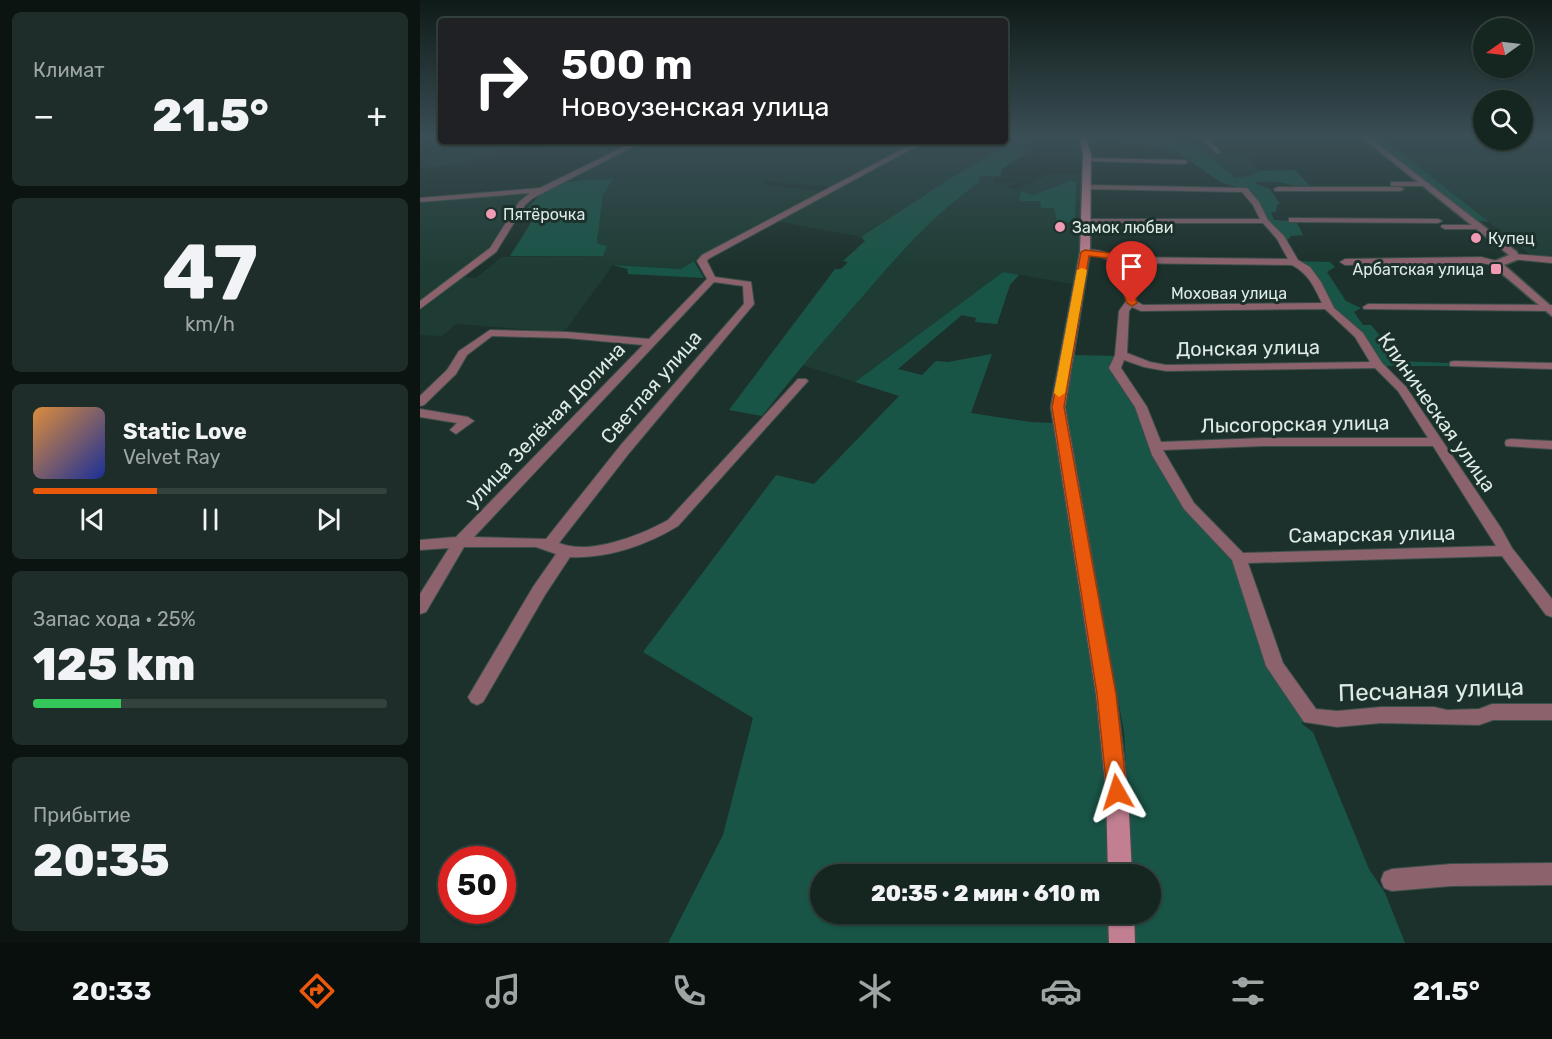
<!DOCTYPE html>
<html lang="ru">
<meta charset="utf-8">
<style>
body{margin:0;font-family:Rubik,sans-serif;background:#1e2d29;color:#f1f3f6;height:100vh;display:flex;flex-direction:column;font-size:22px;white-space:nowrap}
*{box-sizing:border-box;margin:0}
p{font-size:20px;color:#9da5a5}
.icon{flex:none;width:33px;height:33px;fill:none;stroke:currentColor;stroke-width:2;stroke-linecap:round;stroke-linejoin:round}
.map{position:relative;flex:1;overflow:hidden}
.side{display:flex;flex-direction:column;gap:12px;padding:12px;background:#0c1412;width:420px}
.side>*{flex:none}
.hud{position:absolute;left:18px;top:18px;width:570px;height:126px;border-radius:6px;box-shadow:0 2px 4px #0004,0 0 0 2px #34423e;background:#202124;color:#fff;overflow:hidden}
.needle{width:39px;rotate:256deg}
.fabs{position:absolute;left:1053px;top:18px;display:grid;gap:12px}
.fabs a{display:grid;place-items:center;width:60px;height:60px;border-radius:50%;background:#152520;box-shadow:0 2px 4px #0004,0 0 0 2px #34423e;font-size:30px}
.speed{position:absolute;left:18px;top:846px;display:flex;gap:12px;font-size:30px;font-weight:700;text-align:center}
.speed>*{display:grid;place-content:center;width:78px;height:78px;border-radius:50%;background:#152520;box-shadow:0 2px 4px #0004,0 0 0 2px #34423e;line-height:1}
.speed .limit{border:9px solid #d22;background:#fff;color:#111}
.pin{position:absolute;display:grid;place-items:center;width:51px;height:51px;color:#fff;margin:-62px -26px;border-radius:50% 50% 50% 0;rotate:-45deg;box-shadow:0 0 6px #0007}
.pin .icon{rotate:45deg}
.me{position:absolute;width:66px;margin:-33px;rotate:354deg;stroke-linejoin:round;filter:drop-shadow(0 0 4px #0008)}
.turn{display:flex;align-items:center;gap:21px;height:126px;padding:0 24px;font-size:27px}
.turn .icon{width:78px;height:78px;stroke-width:2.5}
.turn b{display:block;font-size:42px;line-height:51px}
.big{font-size:45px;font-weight:800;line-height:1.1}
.side .tile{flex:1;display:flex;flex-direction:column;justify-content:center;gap:9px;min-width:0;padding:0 21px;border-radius:9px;background:#1e2d29}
.side .dial{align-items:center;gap:0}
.dial b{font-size:78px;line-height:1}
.song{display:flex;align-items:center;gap:18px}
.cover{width:72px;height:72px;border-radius:9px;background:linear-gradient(135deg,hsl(30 70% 55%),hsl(230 70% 35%))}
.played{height:6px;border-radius:3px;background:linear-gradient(90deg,#ea580c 35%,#34423e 35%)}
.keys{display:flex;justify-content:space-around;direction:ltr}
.heat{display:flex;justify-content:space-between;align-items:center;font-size:33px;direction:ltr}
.charge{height:9px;border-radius:4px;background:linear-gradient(90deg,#34c759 25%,#34423e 0)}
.trip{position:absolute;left:390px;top:864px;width:351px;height:60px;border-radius:30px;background:#152520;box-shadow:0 2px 4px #0004,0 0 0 2px #34423e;font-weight:800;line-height:60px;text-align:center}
.dock{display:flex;height:96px;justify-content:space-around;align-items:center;background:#080f0d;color:#9da5a5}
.dock .icon{width:42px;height:42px}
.dock .on{color:#ea580c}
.dock b{font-size:27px;color:#f1f3f6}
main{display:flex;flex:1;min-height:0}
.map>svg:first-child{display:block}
.built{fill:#1e3c34}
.green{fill:#195547}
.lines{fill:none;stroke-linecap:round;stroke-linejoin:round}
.minor-casing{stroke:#3b4f49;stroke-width:2}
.tertiary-casing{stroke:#3b4f49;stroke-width:3}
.secondary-casing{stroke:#3b4f49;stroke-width:3}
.minor{fill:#8c626d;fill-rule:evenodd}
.tertiary{fill:#8c626d;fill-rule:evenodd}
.secondary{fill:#c17f91;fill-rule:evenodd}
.route{fill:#ea580c;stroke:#983908;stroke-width:1.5}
.slow{fill:#f59e0b}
.poi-dot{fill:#f19ab3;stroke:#1c312b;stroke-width:2}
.labels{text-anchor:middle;stroke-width:6;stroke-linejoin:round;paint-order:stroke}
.far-poi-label{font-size:16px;fill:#deeae6;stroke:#1c312b;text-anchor:start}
.far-street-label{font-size:16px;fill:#deeae6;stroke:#1c312b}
.street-label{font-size:20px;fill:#deeae6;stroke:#1c312b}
.near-street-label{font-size:24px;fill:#deeae6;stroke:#1c312b}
</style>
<main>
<section class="side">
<div class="tile"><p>Климат</p>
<div class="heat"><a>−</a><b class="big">21.5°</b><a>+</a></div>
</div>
<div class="tile dial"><b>47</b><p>km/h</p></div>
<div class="tile">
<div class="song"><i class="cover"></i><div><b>Static Love</b><p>Velvet Ray</p></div></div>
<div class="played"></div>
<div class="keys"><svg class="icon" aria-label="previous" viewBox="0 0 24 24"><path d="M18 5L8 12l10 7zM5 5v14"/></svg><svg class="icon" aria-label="pause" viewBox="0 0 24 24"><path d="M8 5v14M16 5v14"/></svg><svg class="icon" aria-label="next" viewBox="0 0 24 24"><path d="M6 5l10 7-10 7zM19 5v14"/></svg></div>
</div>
<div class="tile"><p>Запас хода · 25%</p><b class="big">125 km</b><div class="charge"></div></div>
<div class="tile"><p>Прибытие</p><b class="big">20:35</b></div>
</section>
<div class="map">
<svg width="1132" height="943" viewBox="0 0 1132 943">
<rect width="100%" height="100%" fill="#1c312b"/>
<g class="built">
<path d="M4,135H21V141H32L3,149L38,141H217L193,153L101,144L78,150L72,156L52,158L47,164L0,168V136Z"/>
<path d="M585,135H655L661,146L663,157L606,154L611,148L603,145L615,141L604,135L526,181L441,237L356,221L507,141H585Z"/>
<path d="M678,135H776L778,144L734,137L712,136L710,138Z"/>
<path d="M987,135H1063L1064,140H1102L1103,135H1124L1132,139V258L1113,257L960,137H989Z"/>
<path d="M225,141H339L435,149L496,142L410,187L345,181L342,185L403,191L261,269L193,265L147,328L141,332L36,324L22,336L0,335V311L44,277L56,278L82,257L183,256L177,241L183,195L192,180H148Z"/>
<path d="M782,151L827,153L839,171L834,175L815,178Z"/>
<path d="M623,174H663L659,253L653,284L583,272L435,382L382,365L497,234L529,204L558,183L560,176L617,177L575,178L573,182L570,183L604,182L586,186L594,190L624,177Z"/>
<path d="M106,194L97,204L67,250L0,302V201Z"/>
</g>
<g class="green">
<path d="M604,135H617L615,141L602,147L612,148C603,158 591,160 581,171V176H560L558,183C513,215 479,254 443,296C408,335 374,375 342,416L309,410L415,269H421L428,262L423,261L445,241L441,237L526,181Z"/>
<path d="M663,135L710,138L711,136C737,137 768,139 791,150L783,151L815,178L834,175L839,171L875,170L891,187C869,187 857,178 834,183L850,189L860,204H857L856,212H851L854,220L876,221L883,235L871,236L866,242L827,190L800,182L760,154L721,144L669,143Z"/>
<path d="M948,135H958L1069,222L1055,220Z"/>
<path d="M193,179L183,195L177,241L178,244L187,246L183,256H90L112,221L98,222C129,176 143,182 193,179Z"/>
<path d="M649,181H656L655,222H637L634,208H621L620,201H599L601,192L614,195Z"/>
<path d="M274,261L284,278L208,274L207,269L193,265L261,269Z"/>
<path d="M876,261L910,262L915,267L907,272L926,301L941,308L934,312L943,325H951L981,361L1029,363L1037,366H962L911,308Z"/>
<path d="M583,272L599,275L590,285L577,324L555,322L556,318L542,315L478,369L502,375L516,361L528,362L572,354L551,413L610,422L634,423L679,694L689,874H400V914H690L691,943H248L303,835L333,718L223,652L356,475L394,484L479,396L435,382Z"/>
<path d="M653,355L698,356L693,361L692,372L720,415L733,455L816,563L884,713L882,724L893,732L949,869L965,893L985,943H715L714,914H730V874H712L704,732L645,408Z"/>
</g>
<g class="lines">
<g class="minor-casing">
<g id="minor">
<path d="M779,135H785L800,151V153H796Z"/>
<path d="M216,141H224L113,198L105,205L76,252L0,309V301L70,248L99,202L110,193L0,202V198L120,188Z"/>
<path d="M498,141H506L288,259L287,261L295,277L331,282L334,304L210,452L139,543C169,556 221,535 248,520L378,379H386L388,381L258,526C227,545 187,559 150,557L125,595L63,702L57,705L51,702L48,697L51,692L113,587L136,554L116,547H44L6,612L0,614V594L29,548L0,550V540L36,537L223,345L147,338L72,336L47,355L36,374L4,405L0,406V396L27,370L39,351L70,330L147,332L229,339L287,279L277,261L282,255ZM294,282L323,286L324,304L200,446L126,539L54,537Z"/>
<path d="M667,158L765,160L768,162L765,164L665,161Z"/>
<path d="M974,182H1005L1009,184L1005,186H971V182Z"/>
<path d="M667,185L827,188L839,202L848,220L864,236L878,260L890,267L901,282L914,308L943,333L962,363L986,387L1081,528L1092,548L1132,599V617L1126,615L1082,556L828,563L863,663L896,709L917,711L961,707H1014L1027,710L1059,709L1072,704H1132V720H1073L1059,725L961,723L917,727L884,722L846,666L812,560L764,509L732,455L715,407L689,368L695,355L699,311L707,300C702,285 700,265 684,258C676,255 667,256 661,252C670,246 687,252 696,257L868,259L857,239L843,223H666L662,221L666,219H840L833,205L822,192L664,189V185ZM702,263L872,265C889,274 894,287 902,303L723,305L716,301L710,279ZM712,307L721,311L905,309L935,337L950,362L746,365L730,362L707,353L709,311ZM704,360L724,367L746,371L955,368L978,391L1008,438H843L741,442L727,407L701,368ZM843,446H1013L1076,546L823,553L774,503L743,450Z"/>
<path d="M858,187H980L984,189L980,191H855L854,189Z"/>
<path d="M869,218L1018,219L1022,221L1018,223L872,222H869Z"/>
<path d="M1022,225H1059L1063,227L1059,229H1025L1021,227Z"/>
<path d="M1095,254L1132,257V263L1092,259L1091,257Z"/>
<path d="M1061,257L1084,263L1079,266L1061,263L925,265L920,262L925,259Z"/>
<path d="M948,304L1132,305V311L944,309L943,307Z"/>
<path d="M1034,361L1132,363V369L1030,366V362Z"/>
<path d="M0,409L48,417L54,421L36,434L30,430L37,423L0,417Z"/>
<path d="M1091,439L1132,441V449L1086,446L1085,443L1086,440Z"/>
<path d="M1132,863V885L1031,886L972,891L964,888L961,880L964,872L972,869L1031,864Z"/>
</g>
</g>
<g class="tertiary-casing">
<path id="tertiary" d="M939,135H946L1097,252L1099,259L1084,265L1132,307V316L1075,268V261L1089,255Z"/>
</g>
<g class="secondary-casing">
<g id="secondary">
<path d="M656,135L666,137L671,155L670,252L645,407L696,694L708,792L712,874H688L686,792L676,694L631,407L660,252L663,155L660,140Z"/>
<path d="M688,914H714L715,943H689Z"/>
</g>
</g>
<use href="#minor" class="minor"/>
<use href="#tertiary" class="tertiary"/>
<use href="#secondary" class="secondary"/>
</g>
<linearGradient id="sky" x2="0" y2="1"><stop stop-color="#0f1b18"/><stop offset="0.51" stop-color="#3a4e55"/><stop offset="1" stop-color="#3a4e55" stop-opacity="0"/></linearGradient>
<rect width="1132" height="267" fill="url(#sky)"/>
<path class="route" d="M665,250L690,253L700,258L717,303L712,306L707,303L693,261L687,258L669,256L644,407L696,694L707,792L704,799L697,802L690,799L687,792L677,694L632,407L661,252Z"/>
<path class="slow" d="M662,268L667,270L645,393L639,397L634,393L657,270Z"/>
<g class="poi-dot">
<circle cx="71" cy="214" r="6"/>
<circle cx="640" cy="227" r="6"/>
<circle cx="1056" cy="238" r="6"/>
<rect x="1070" y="263" width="12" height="12" rx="3"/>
</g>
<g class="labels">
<g class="far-poi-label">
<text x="83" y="220">Пятёрочка</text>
<text x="652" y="233">Замок любви</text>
<text x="1068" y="244">Купец</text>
<text x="1064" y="275" text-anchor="end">Арбатская улица</text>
</g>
<g class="far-street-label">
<text x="809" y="299">Моховая улица</text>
</g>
<g class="street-label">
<text transform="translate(828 348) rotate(-1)" y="7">Донская улица</text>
<text transform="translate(231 387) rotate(-49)" y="7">Светлая улица</text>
<text transform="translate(1017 412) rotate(55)" y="7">Клиническая улица</text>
<text transform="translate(875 424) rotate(-1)" y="7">Лысогорская улица</text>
<text transform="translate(125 425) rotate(-46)" y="7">улица Зелёная Долина</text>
<text transform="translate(952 534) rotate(-1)" y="7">Самарская улица</text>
</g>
<g class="near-street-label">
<text transform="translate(1011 690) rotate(-2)" y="8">Песчаная улица</text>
</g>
</g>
</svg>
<div class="fabs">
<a><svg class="needle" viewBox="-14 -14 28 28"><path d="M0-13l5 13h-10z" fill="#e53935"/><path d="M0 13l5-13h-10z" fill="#9da5a5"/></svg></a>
<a><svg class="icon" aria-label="search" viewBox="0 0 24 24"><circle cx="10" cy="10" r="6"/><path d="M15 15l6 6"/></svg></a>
</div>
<div class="speed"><div class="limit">50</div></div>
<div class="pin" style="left:712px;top:303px;background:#d93025"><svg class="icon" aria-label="arrive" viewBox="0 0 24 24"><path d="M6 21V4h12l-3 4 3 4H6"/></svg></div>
<svg class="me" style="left:697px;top:792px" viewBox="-20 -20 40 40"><path d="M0-17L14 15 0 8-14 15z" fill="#ea580c" stroke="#fff" stroke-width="4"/></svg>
<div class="trip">20:35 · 2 мин · 610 m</div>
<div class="hud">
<div class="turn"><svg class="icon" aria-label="right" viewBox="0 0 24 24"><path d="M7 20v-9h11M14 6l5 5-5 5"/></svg><div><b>500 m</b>Новоузенская улица</div></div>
</div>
</div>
</main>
<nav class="dock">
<b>20:33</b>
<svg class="icon on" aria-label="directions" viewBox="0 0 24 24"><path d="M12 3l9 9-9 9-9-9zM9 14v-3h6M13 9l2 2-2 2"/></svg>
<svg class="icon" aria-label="music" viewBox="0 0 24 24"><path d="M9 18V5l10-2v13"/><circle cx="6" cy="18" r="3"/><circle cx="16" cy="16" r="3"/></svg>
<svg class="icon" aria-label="phone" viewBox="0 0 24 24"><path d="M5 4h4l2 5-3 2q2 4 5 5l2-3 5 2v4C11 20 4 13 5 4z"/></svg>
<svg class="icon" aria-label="climate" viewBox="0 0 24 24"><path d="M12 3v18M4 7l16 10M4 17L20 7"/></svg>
<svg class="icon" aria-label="car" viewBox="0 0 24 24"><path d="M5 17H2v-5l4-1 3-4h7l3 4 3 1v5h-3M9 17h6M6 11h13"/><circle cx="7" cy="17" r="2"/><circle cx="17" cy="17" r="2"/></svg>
<svg class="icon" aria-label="filters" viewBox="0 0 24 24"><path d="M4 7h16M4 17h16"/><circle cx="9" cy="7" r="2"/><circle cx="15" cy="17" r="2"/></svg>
<b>21.5°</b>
</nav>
